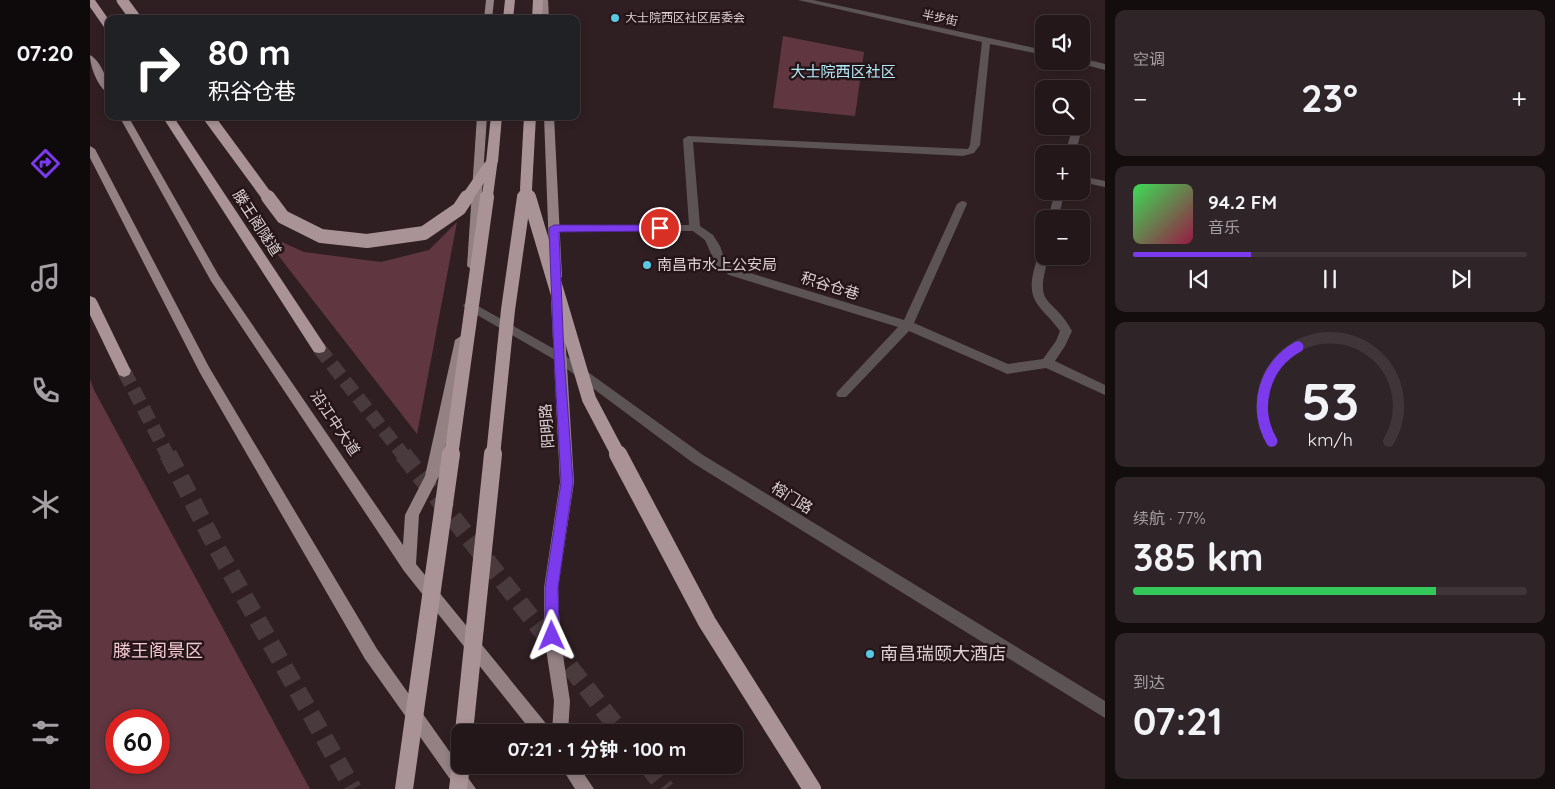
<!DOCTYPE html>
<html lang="zh">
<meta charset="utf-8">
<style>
body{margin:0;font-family:Quicksand,"Noto Sans SC",sans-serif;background:#2f2427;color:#f1f3f6;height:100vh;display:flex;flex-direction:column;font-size:19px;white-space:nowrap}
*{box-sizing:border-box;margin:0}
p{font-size:16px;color:#a39fa2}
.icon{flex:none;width:28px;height:28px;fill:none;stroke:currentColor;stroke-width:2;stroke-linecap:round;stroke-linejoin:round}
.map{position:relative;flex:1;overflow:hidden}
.side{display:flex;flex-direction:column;gap:10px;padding:10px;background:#130d0e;width:450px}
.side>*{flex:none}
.guide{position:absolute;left:15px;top:15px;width:475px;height:105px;border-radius:10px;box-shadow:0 2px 8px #0003,0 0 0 1px #403639;background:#202124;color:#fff;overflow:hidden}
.fabs{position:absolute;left:945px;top:15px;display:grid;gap:10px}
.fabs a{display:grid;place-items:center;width:55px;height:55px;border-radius:10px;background:#23171a;box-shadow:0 2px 8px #0003,0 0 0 1px #403639;font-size:25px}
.speed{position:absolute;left:15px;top:709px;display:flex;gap:10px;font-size:25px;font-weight:700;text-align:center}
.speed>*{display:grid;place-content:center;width:65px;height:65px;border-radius:50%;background:#23171a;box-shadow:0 2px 8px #0003,0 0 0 1px #403639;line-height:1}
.speed .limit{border:8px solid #d22;background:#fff;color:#111}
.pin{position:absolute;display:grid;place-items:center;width:42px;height:42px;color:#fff;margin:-21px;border:2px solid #fff;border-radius:50%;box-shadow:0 1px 5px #0007}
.me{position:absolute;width:55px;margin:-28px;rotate:359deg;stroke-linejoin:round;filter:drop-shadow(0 0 4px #0008)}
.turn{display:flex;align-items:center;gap:18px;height:105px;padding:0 20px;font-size:22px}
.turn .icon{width:65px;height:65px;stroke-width:2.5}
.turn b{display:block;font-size:35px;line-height:42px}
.big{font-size:38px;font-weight:700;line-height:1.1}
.side .widget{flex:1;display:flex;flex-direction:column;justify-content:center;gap:8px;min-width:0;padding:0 18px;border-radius:10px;background:#2f2427}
.side .dial{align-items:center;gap:0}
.dial svg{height:130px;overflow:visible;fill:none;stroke:#403639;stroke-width:7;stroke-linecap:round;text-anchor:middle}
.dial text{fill:#f1f3f6;stroke:none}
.song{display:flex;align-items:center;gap:15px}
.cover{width:60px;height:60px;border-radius:8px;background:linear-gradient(135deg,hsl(130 70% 55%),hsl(340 70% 35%))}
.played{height:5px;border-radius:2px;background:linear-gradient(90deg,#7c3aed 30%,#403639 30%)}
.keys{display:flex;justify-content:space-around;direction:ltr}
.heat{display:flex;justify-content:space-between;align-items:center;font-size:28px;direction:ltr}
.charge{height:8px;border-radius:4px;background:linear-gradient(90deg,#34c759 77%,#403639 0)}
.trip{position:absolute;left:361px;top:724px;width:292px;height:50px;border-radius:10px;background:#23171a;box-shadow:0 2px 8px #0003,0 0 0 1px #403639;font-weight:700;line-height:50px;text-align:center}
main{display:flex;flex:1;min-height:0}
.dock{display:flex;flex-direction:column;width:90px;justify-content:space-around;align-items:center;background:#0e090a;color:#a39fa2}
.dock .icon{width:35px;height:35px}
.dock .active{color:#7c3aed}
.dock b{font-size:22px;color:#f1f3f6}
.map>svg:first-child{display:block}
.green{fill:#603640;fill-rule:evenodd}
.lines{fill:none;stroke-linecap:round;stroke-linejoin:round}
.highway-tunnel-far1{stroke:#493a3d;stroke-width:14;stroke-dasharray:14 7;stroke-linecap:butt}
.highway-tunnel{stroke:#493a3d;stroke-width:18;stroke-dasharray:18 9;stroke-linecap:butt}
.minor{fill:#5c5355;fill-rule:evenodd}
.major{fill:#938184;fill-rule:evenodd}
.highway{fill:#a99397;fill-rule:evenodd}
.highway-bridge-far2{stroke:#a99397;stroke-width:11}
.highway-bridge-far1{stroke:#a99397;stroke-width:14}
.highway-bridge{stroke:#a99397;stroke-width:18}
.route{fill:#7c3aed;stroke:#51269a}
.poi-dot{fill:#58c9e3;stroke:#251519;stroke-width:2}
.labels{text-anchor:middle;stroke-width:5;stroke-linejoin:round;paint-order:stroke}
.far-poi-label{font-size:12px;fill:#ddd1d3;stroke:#251519;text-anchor:start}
.far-street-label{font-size:12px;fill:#ddd1d3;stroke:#251519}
.far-quarter-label{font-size:15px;fill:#b2eaf8;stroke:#251519}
.street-label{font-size:15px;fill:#ddd1d3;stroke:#251519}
.poi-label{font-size:15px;fill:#ddd1d3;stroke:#251519;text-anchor:start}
.near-park-label{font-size:18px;fill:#f3c8d0;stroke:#251519}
.near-poi-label{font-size:18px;fill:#ddd1d3;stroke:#251519;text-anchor:start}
</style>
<main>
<nav class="dock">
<b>07:20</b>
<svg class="icon active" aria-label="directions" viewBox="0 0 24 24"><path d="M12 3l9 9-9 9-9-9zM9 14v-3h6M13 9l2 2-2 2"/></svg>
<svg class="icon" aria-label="music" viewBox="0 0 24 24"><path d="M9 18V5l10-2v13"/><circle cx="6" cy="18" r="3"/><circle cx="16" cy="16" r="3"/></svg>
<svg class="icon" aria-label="phone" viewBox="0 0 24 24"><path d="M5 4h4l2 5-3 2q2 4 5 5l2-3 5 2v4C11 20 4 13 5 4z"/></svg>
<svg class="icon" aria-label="climate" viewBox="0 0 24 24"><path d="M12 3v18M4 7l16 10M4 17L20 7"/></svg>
<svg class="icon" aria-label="car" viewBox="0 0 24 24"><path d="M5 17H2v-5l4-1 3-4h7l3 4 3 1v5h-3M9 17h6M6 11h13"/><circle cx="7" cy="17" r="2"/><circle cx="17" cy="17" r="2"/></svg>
<svg class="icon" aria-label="filters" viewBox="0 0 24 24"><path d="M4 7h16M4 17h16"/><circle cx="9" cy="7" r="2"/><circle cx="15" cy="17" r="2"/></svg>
</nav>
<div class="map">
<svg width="1015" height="789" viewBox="0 0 1015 789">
<rect width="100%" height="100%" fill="#2f1f22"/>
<g class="green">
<path d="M693,36L774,52L765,116L683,108Z"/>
<path d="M367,222L327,434L170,232L214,252L291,262L339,250Z"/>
<path d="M0,379L4,390L220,789H0ZM26,720H69V762H26Z"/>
</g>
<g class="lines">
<g class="highway-tunnel-far1">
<path d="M229,348L314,456"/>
<path d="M34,371L78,456"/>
</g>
<g class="highway-tunnel">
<path d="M78,454L125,545L263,789"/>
<path d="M313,454L531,732"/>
<path d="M557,765L576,789"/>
</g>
<g class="minor">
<path d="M708,0H723L954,50V55L900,44L890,145L884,153L873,156L603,142L610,226L623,235L630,246L635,260L647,269L814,320L867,204L872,201L876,202L877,204L824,323L918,364L953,359L966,341L970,331C952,306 934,303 945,266C947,260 947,253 954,250V256H959C943,310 961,293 982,331L975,346L965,361L1015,385V395L956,368L917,374L913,372L819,331L756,397H748L746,394L748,391L808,327L639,275L626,265L615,240L603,231L460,230L459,228L460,226L464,225H599L593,139L598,136L878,149L880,145L892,42Z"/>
<path d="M991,58L1015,64V70L988,63L987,61H991Z"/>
<path d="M991,124L993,126L985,154H975L983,126H991Z"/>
<path d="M991,176L1015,181V187L991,182Z"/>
<path d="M965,191H975L968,219H958Z"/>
<path d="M379,301L473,354L613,455L1015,701V718L603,463L465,360L375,308L373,305Z"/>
</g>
<g class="major">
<path d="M396,0H404L402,19H394Z"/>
<path d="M450,0H458L459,19H451Z"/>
<path d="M0,55C11,61 19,82 19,94C8,88 0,67 0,55Z"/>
<path d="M29,116H38L129,276L313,545L315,515L335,476L365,340L371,336L375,337L377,340L349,476L329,515L326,564L458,726L460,732H442L314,571L121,281Z"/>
<path d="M387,116H397L387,266L382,270L377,266Z"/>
<path d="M454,116H464L472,277L466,281L460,277Z"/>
<path d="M0,146L5,149L119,367L287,649L386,789H367L275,659L110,373L0,158Z"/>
<path d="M467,296L473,300L484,482L468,588L470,636L480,701L478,732H462L464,701L454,636V588L470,482L461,300Z"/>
<path d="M470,765H488L504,789H485Z"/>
</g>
<g class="highway">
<path d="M0,0H5L19,20V31L16,30L0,7Z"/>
<path d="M415,0H425L423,19H413Z"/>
<path d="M443,0H453L452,19H442Z"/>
<path d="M72,116H83L234,344L236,348L234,352L229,353L224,352Z"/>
<path d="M401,116H412L408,162L402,166L396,162Z"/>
<path d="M434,116H446L442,189L436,193L430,189Z"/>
<path d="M0,296L5,298L7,301L41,371L39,375L34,377L29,375L27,371L0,315Z"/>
</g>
<g class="highway-bridge-far2">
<path d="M32,0L46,19"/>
<path d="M118,116L179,199"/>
<path d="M436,189L439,199"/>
<path d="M376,199L399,166"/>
<path d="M397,199L402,162"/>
<path d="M434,199L435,193"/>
</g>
<g class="highway-bridge-far1">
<path d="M178,197L193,217L231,236L277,241L334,233L369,209L377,197"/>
<path d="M439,197L499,399L529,456"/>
<path d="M361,456L397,197"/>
<path d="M403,456L418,310L434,197"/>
</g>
<g class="highway-bridge">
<path d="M528,454L617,622L722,789"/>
<path d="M374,732L403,454"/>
<path d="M314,789L361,454"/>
<path d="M368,789L371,765"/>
</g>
</g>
<path class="route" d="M464,225H570L575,228L570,231L469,232L474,357L483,482L468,588L469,636L467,641L462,643L457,641L455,636V588L471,482L464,357L459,228Z"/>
<g class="poi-dot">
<circle cx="525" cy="18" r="5"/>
<circle cx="557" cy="265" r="5"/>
<circle cx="780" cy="654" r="5"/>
</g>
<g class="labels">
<g class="far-poi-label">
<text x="535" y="22">大士院西区社区居委会</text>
</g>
<g class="far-street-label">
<text transform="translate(850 18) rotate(12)" y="4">半步街</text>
</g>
<g class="far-quarter-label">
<text x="753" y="77">大士院西区社区</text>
</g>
<g class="street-label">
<text transform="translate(167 223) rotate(57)" y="5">滕王阁隧道</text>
<text transform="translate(740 286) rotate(17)" y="5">积谷仓巷</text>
<text transform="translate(245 423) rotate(56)" y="5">沿江中大道</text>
<text transform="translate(457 426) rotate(-94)" y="5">阳明路</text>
<text transform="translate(702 498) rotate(32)" y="5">榕门路</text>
</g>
<g class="poi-label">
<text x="567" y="270">南昌市水上公安局</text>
</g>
<g class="near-park-label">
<text x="68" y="657">滕王阁景区</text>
</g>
<g class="near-poi-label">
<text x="790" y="660">南昌瑞颐大酒店</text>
</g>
</g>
</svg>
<div class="fabs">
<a><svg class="icon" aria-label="sound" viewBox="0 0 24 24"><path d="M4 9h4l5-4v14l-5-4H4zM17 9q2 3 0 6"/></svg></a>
<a><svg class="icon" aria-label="search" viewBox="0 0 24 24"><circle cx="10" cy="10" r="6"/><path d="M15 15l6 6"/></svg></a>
<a>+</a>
<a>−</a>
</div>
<div class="speed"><div class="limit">60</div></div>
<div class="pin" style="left:570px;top:228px;background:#d93025"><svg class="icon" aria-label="arrive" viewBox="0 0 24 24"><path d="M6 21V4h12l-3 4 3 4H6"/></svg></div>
<svg class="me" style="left:462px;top:636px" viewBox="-20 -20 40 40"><path d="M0-17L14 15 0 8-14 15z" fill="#7c3aed" stroke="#fff" stroke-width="4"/></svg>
<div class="trip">07:21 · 1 分钟 · 100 m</div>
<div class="guide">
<div class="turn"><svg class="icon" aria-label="right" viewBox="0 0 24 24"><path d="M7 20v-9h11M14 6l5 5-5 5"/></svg><div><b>80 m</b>积谷仓巷</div></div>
</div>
</div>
<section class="side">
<div class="widget"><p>空调</p>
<div class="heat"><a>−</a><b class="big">23°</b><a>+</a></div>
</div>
<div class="widget">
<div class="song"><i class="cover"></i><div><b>94.2 FM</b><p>音乐</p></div></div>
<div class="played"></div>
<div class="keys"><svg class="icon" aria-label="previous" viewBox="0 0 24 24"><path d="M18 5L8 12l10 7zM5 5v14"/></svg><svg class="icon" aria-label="pause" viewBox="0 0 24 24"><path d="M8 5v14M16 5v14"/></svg><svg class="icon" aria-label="next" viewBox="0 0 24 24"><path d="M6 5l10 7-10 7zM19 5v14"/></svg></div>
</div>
<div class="widget dial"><svg viewBox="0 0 100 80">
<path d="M14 69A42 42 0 1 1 86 69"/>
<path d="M14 69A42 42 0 0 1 30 11" stroke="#7c3aed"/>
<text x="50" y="56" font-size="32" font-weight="700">53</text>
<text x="50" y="72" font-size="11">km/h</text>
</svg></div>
<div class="widget"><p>续航 · 77%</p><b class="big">385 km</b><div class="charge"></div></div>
<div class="widget"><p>到达</p><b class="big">07:21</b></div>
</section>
</main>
